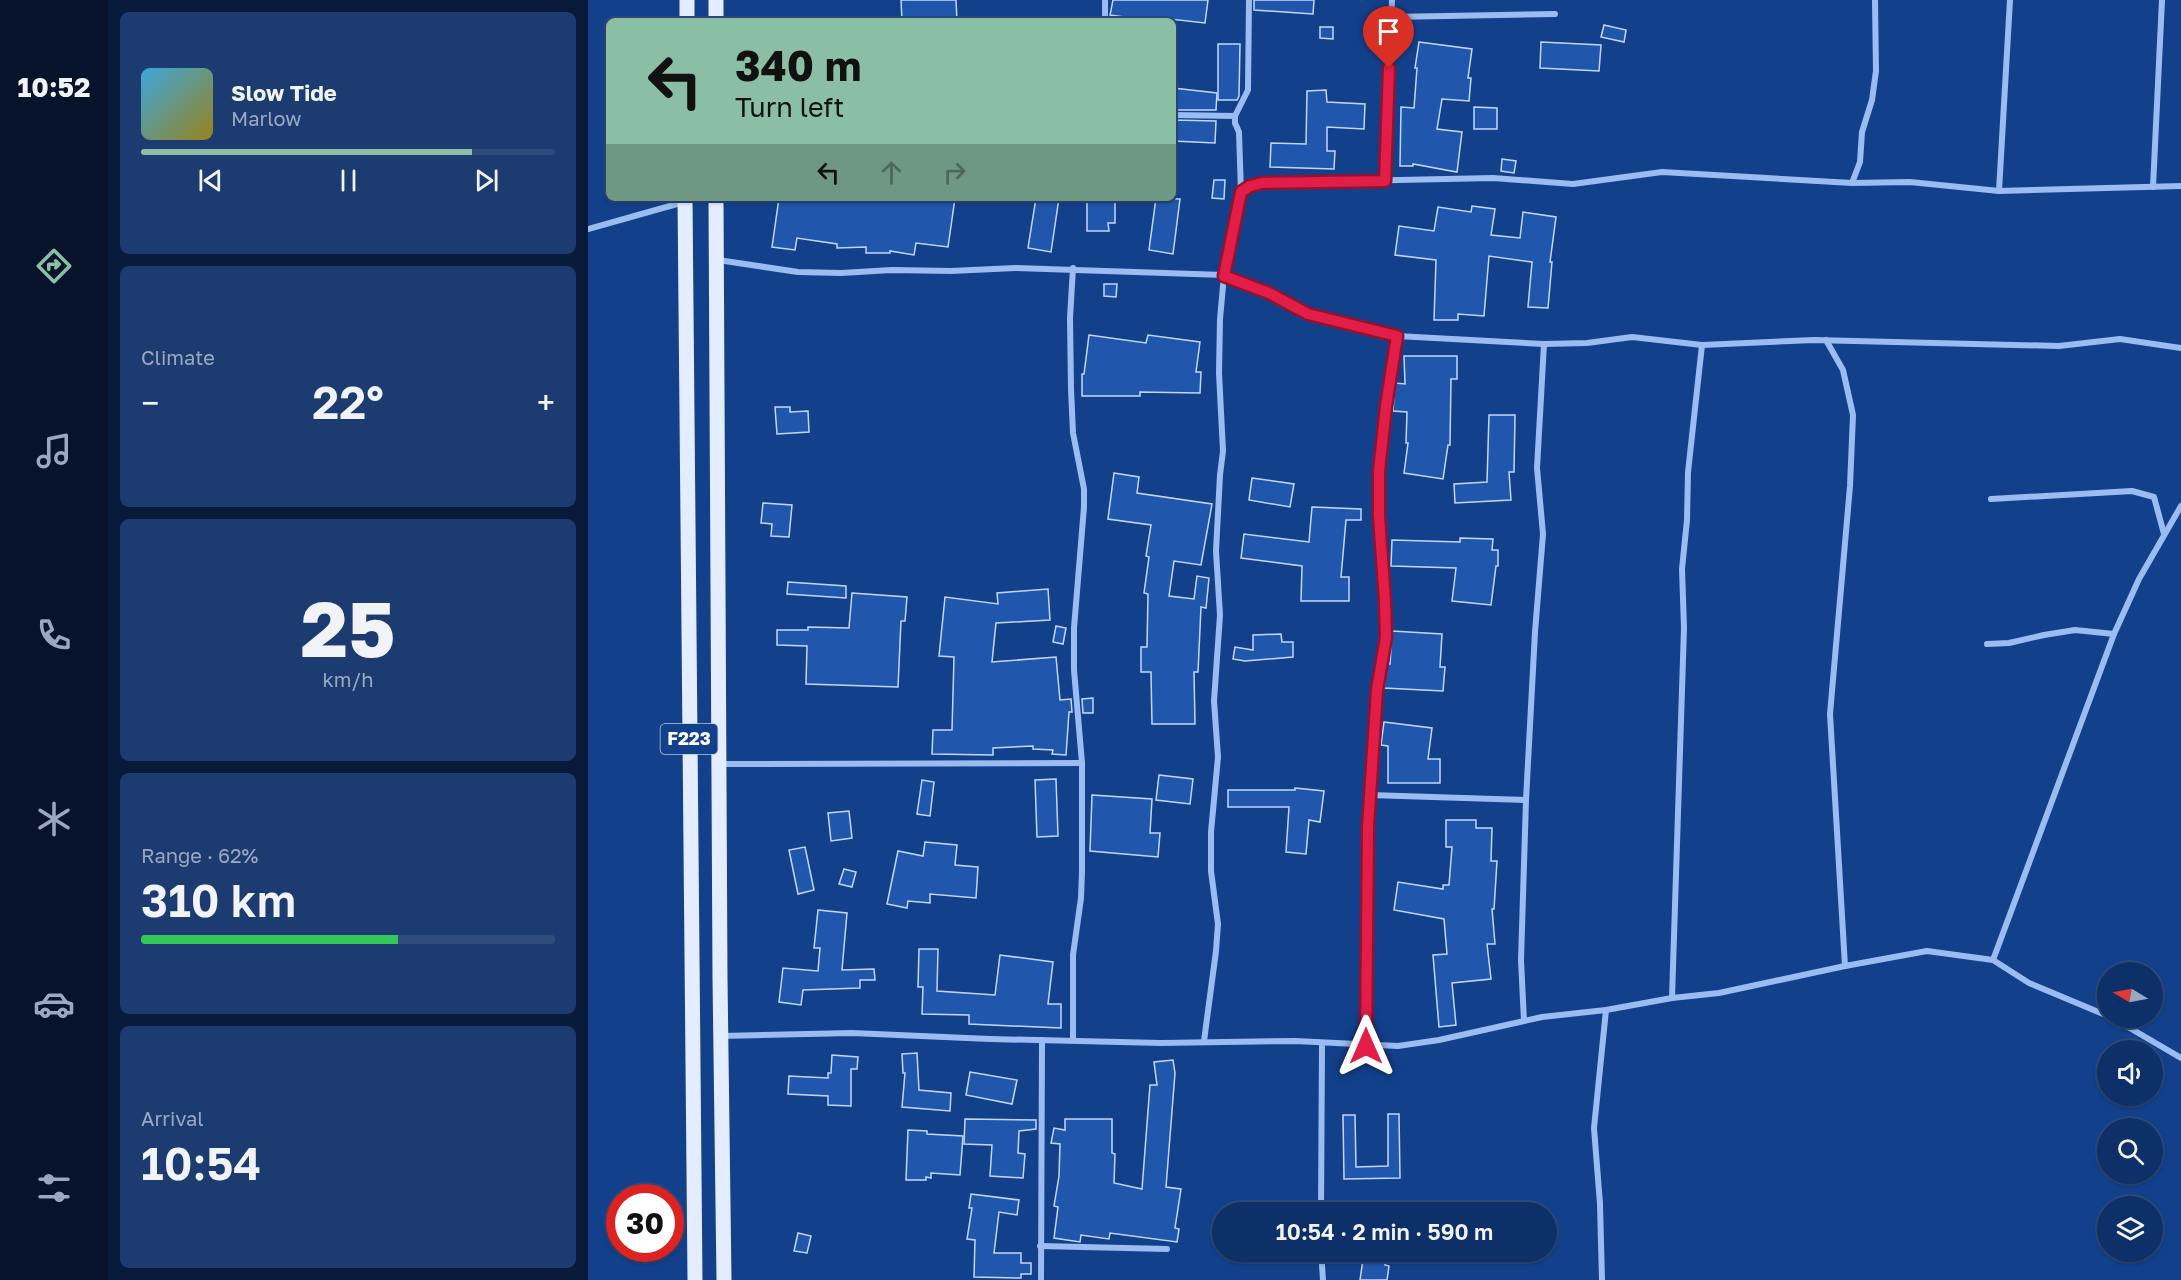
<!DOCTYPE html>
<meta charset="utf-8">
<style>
body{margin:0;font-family:"Golos Text",sans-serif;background:#1c3c71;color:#f1f3f6;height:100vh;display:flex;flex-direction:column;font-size:22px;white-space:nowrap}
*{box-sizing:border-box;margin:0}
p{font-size:20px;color:#9ba9c0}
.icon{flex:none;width:33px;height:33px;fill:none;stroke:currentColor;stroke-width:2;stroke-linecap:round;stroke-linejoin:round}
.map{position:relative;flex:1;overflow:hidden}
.drawer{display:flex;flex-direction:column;gap:12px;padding:12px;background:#081a39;width:480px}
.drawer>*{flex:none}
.banner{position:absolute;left:18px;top:18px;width:570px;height:183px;border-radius:9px;box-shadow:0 2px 4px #0004,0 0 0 2px #2e4b7c;background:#8abfa5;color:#111;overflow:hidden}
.needle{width:39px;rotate:280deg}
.fabs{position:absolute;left:1509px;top:962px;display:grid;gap:12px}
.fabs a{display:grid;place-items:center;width:66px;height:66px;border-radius:50%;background:#0e3068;box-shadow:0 2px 4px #0004,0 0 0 2px #2e4b7c;font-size:30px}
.speed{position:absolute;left:18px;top:1184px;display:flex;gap:12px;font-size:30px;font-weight:700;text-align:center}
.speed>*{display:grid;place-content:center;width:78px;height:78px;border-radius:50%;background:#0e3068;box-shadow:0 2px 4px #0004,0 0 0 2px #2e4b7c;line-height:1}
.speed .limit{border:9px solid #d22;background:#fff;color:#111}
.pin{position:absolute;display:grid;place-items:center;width:51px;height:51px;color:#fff;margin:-62px -26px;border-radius:50% 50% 50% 0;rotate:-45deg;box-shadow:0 0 6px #0007}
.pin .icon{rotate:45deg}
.me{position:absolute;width:66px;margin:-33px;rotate:0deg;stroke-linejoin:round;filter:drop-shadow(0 0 4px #0008)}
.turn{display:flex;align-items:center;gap:21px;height:126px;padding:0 30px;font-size:27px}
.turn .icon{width:78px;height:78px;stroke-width:2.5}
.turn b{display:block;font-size:42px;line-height:51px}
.lanes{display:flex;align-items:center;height:57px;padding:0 30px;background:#0003;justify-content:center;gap:30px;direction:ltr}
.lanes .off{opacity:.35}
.big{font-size:45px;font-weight:600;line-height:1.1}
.drawer .card{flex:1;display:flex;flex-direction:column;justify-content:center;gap:9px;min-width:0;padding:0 21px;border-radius:9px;background:#1c3c71}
.drawer .dial{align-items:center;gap:0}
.dial b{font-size:78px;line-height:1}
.song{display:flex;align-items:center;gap:18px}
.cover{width:72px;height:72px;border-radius:9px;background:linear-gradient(135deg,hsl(200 70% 55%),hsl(50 70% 35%))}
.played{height:6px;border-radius:3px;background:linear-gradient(90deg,#8abfa5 80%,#2e4b7c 80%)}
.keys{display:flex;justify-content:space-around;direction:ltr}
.heat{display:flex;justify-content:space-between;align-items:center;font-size:33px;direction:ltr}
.charge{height:9px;border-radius:4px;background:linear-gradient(90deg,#34c759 62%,#2e4b7c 0)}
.trip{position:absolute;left:624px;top:1202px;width:345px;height:60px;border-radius:30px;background:#0e3068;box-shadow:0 2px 4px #0004,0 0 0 2px #2e4b7c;font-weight:600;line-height:60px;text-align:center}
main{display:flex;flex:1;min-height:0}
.tab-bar{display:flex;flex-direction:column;width:108px;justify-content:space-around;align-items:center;background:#06132a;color:#9ba9c0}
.tab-bar .icon{width:42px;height:42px}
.tab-bar .selected{color:#8abfa5}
.tab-bar b{font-size:27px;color:#f1f3f6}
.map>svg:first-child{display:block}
.building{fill:#2056ab;stroke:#c1d8fc;stroke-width:1.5}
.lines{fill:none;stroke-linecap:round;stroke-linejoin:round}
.minor{stroke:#9abcf1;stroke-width:6}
.primary{stroke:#e4edff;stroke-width:15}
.route-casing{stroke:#92132f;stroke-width:15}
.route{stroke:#e11d48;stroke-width:10}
.labels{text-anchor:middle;stroke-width:6;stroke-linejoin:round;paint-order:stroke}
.shield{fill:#13408b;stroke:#b8c6dc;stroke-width:1.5}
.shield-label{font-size:18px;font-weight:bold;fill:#fff}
</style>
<main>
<nav class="tab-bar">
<b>10:52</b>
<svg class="icon selected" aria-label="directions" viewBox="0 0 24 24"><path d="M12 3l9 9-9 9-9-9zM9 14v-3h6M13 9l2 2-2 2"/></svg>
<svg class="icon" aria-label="music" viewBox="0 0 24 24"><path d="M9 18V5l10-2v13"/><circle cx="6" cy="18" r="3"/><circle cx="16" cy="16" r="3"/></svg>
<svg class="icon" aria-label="phone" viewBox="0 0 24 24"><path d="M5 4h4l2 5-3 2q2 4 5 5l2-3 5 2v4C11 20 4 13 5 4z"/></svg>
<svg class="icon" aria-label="climate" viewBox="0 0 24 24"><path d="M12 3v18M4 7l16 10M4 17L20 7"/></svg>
<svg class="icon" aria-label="car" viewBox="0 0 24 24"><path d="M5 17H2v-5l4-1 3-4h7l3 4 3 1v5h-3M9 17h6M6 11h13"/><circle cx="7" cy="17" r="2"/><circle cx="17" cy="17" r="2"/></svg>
<svg class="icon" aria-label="filters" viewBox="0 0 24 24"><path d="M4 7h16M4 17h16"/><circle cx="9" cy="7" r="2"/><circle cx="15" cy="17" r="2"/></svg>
</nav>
<section class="drawer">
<div class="card">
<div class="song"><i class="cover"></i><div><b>Slow Tide</b><p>Marlow</p></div></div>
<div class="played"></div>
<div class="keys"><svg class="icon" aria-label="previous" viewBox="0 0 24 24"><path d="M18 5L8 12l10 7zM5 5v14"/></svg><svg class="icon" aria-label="pause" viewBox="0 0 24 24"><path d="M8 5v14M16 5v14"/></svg><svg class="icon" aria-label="next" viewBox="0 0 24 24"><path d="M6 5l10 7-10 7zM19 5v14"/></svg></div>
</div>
<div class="card"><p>Climate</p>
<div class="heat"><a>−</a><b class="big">22°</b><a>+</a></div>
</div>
<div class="card dial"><b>25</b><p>km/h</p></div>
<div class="card"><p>Range · 62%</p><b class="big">310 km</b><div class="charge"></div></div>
<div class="card"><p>Arrival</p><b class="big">10:54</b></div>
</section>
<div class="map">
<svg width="1593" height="1280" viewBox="0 0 1593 1280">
<rect width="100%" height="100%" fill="#13408b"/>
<g class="building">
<path d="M313,0H368L369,21H314Z"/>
<path d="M525,0H620L617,23L582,19V21H566L522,15Z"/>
<path d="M666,0H726L725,14L666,10Z"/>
<path d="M1016,25L1038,30L1036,42L1013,37Z"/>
<path d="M732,27H745V39L732,38Z"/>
<path d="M831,42L884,49L880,78H883L881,101L854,99L849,129L874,132L869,172L825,164V166H812L813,107L826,108L829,68H827Z"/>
<path d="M953,42L1013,45L1011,71L952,68Z"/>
<path d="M630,44H652L651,96L649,100H630Z"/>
<path d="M585,88L629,93L628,110H585Z"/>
<path d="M738,90L739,102L777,104L776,129L739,127V151H747L746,169L682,167L683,143L718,144L719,91Z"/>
<path d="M886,107L909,108V129H886Z"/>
<path d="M585,120L628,121L627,143L585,141Z"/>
<path d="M914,159L928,161L926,173L913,171Z"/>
<path d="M626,180H637L636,199L624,198Z"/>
<path d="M191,198H221L249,202V199L278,198H367L360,247L328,243L326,255L302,251V253H278V247L249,248V244L209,238L207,250L184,247Z"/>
<path d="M448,198H471L463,252L440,248Z"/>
<path d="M499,198H527V223H520L521,231H499Z"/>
<path d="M568,198L592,199L585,254L561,250Z"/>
<path d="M884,206L907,209L903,235L932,238L935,212L968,217L962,262H964L960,308L940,307L944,262L901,256L896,316L870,314V320H846L848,260L807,255L811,226L846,231L850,207L883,212Z"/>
<path d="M516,284H529L528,297L516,296Z"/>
<path d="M501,335L558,343L560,335L612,342L608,372H613L612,393L552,392V396H494V374H496Z"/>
<path d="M816,356H869V379H863L862,445H860L855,479L816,473L820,443H818L819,412L805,411L807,383L817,384Z"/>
<path d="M187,407H202V412L220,411L221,432L189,434Z"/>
<path d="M901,415H927L926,472H921L923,500L867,503L866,484L899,482Z"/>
<path d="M526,473L551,477L549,493L624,504L613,565L586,561L581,596L606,599L609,576L621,578L618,608L613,607L610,672H606L607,724H564L563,672H553V647H559L560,594L556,593L561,557L558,556L563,525L520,519Z"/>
<path d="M664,478L706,484L702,507L661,500Z"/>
<path d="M175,503L204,505L201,537L183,536L184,524L173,523Z"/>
<path d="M724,507L773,509V520H758L753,577H761V601H713L714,566L653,558L656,534L721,542Z"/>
<path d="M872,538L905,539L904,550H910V566H908L903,605L864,601L868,568L803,566L804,540L872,542Z"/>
<path d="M200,582L258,586V598L199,594Z"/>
<path d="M460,589L462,620L408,623L404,662L468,657L472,700L483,699L484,712H481L478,755L464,754L465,750L445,749V746L405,748V755L344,754L345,730H364L366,657L351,656L357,597L410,604L409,593Z"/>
<path d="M264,593L319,597L317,621H313L310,687L218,684L219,646L189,645V630H220V627L261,628Z"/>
<path d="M468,626L478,628L475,644L465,642Z"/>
<path d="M804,631L854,634L852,667H857L855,691L796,688L799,664H802Z"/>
<path d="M693,634L694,642H705V657L657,661L645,659L647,647L665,650V635Z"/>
<path d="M505,698V713H495L494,699Z"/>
<path d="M796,722L844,728L840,759H852V783H800V746L793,745Z"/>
<path d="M571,775L605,779L602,804L568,800Z"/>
<path d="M468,779L470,836L449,837L447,780Z"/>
<path d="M334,780L346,782L342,816L329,814Z"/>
<path d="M707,788L736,791L732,822L721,820L718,854L698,852L701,807H640V790H707Z"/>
<path d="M504,795L564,799L562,833H572L570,857L502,851Z"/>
<path d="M261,811L264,838L243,841L240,813Z"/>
<path d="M858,820H888V828H904L903,861H909L906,909H904L907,944H899L903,979L864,983L868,1025L851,1027L845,955L859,954L856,919L806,910L810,882L855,889V885H861L864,847H858Z"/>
<path d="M337,842L369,845L367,865L390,867L388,898L342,894V903L320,901L319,908L299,904L310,851L335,856Z"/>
<path d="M217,847L226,890L210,894L201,850Z"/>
<path d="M256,869L268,872L264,887L251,884Z"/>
<path d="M230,910L259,913L254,970L286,969L287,980H272V988L215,990L213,1005L191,1002L195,968L230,971L232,948H226Z"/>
<path d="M331,949H350L349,991L407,995L412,955L465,962L460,1004H473V1028L381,1024V1015L334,1014L335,987H330Z"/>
<path d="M329,1053L331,1090L363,1093L362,1111L314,1107L317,1073H315L314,1054Z"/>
<path d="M244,1055L270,1057L269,1069H263V1106L240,1105V1096L200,1094L201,1076L240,1078V1073H243Z"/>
<path d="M585,1060L587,1073L578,1187L593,1189L587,1228L591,1229L589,1242L522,1233L521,1239L493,1235L492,1242L466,1238L470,1207L466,1206L471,1176L472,1144L463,1143L466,1128L477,1130V1119H524V1153L527,1154L526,1183L554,1189L562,1085H569L566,1062Z"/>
<path d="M382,1072L429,1080L424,1104L378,1095Z"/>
<path d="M800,1114H811L812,1178L756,1179L755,1115H767L768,1167L800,1166Z"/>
<path d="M377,1119L448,1120V1129L431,1131L430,1153L437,1154L435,1178L402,1176L404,1145L376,1144Z"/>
<path d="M320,1130L339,1131V1134L375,1136L372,1175L343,1173V1178L338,1177V1180H318Z"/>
<path d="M383,1194L431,1200L429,1215L411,1212L406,1253H433V1263H443V1274H433V1278L386,1277L387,1240L379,1239L384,1208H381Z"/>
<path d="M210,1233L223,1236L219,1253L206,1251Z"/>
<path d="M776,1252L798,1256L797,1265L801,1266L799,1280H772Z"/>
</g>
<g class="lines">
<g class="minor">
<path d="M803,17L967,14"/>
<path d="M517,21V0"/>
<path d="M585,115L647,116V123L651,132L653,192"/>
<path d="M647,116L660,90L661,0"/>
<path d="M797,181L804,0"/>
<path d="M1264,183L1272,162L1274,132L1284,100L1288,71L1287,0"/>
<path d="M1565,187L1574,0"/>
<path d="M1411,191L1422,0"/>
<path d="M0,229L96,202"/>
<path d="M130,260L210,272L253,273L304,270L363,271L427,268L636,275L681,293L720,314L809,336L956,344L999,343L1044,337L1114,345L1226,340L1471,346L1532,339L1593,348"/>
<path d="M485,268L482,318L483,389L485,433L496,489V507L486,628V670L494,763V871L493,898L485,955V1040"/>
<path d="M1238,340L1255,370L1265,415L1262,486L1242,714L1257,966"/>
<path d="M1403,499L1544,491L1566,497L1576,534"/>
<path d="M1399,644L1421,643L1456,635L1487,630L1526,634"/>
<path d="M132,764L494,763"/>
<path d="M782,795L938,800"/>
<path d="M1405,960L1526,634L1551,579L1593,506"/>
<path d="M1084,998L1096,628L1094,569L1099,520L1100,472L1114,345"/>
<path d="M1523,1017L1593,1058"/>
<path d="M936,1021L933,960L938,800L947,632L955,534L949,468L956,344"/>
<path d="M133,1036L264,1033L402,1039L573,1043L707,1041L810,1046L851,1040L954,1017L1018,1010L1084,998L1131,993L1257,966L1339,951L1405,960L1441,983L1520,1016"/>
<path d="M616,1041L628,951L630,924L623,871V832L630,757L626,701L632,615L628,551L632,475L635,451L631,373L632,319L636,275L653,192L662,186L674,183L905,178L985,184L1074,172L1264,183L1322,182L1411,191L1593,186"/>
<path d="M778,1046L780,827L789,690L798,637L797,601L791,516V471L798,406L809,336"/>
<path d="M733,1212L734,1043"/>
<path d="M452,1246L579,1249"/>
<path d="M733,1251L735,1280"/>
<path d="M453,1280L454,1040"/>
<path d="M1014,1280L1012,1204L1006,1128L1018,1010"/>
</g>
<g class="primary">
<path d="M128,0V21"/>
<path d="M99,21V0"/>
<path d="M97,198L107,1280"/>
<path d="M128,198L132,978L136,1280"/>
</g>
</g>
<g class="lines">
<g class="route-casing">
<path id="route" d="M778,1046L780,827L789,690L798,637L797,601L791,516V471L798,406L809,336L720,314L681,293L636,276L653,192L662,186L674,183L797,181L801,68"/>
</g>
<use href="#route" class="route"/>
</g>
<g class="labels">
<rect class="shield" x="72.5" y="724" width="57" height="30" rx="4.5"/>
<g class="shield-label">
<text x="101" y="745">F223</text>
</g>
</g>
</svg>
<div class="fabs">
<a><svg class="needle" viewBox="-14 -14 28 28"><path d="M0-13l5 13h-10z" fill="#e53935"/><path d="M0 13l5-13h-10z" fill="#9ba9c0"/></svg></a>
<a><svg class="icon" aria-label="sound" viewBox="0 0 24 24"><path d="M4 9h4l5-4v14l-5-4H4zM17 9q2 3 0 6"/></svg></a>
<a><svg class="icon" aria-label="search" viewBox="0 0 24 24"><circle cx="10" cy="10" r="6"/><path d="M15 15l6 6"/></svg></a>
<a><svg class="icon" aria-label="layers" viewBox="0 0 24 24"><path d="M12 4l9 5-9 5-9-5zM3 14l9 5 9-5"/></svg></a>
</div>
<div class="speed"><div class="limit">30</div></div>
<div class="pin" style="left:801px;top:68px;background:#d93025"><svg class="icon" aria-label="arrive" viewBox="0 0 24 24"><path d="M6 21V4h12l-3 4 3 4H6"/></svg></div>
<svg class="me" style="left:778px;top:1046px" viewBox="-20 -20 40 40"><path d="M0-17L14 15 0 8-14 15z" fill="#e11d48" stroke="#fff" stroke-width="4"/></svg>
<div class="trip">10:54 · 2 min · 590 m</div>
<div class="banner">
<div class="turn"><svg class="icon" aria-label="left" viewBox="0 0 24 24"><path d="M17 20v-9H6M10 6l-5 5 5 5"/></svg><div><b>340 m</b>Turn left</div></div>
<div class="lanes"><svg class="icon" aria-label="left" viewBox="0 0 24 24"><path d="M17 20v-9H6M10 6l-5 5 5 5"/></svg><svg class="icon off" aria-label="ahead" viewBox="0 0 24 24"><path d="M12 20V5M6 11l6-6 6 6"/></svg><svg class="icon off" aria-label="right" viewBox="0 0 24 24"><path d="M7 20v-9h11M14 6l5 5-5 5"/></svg></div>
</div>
</div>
</main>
